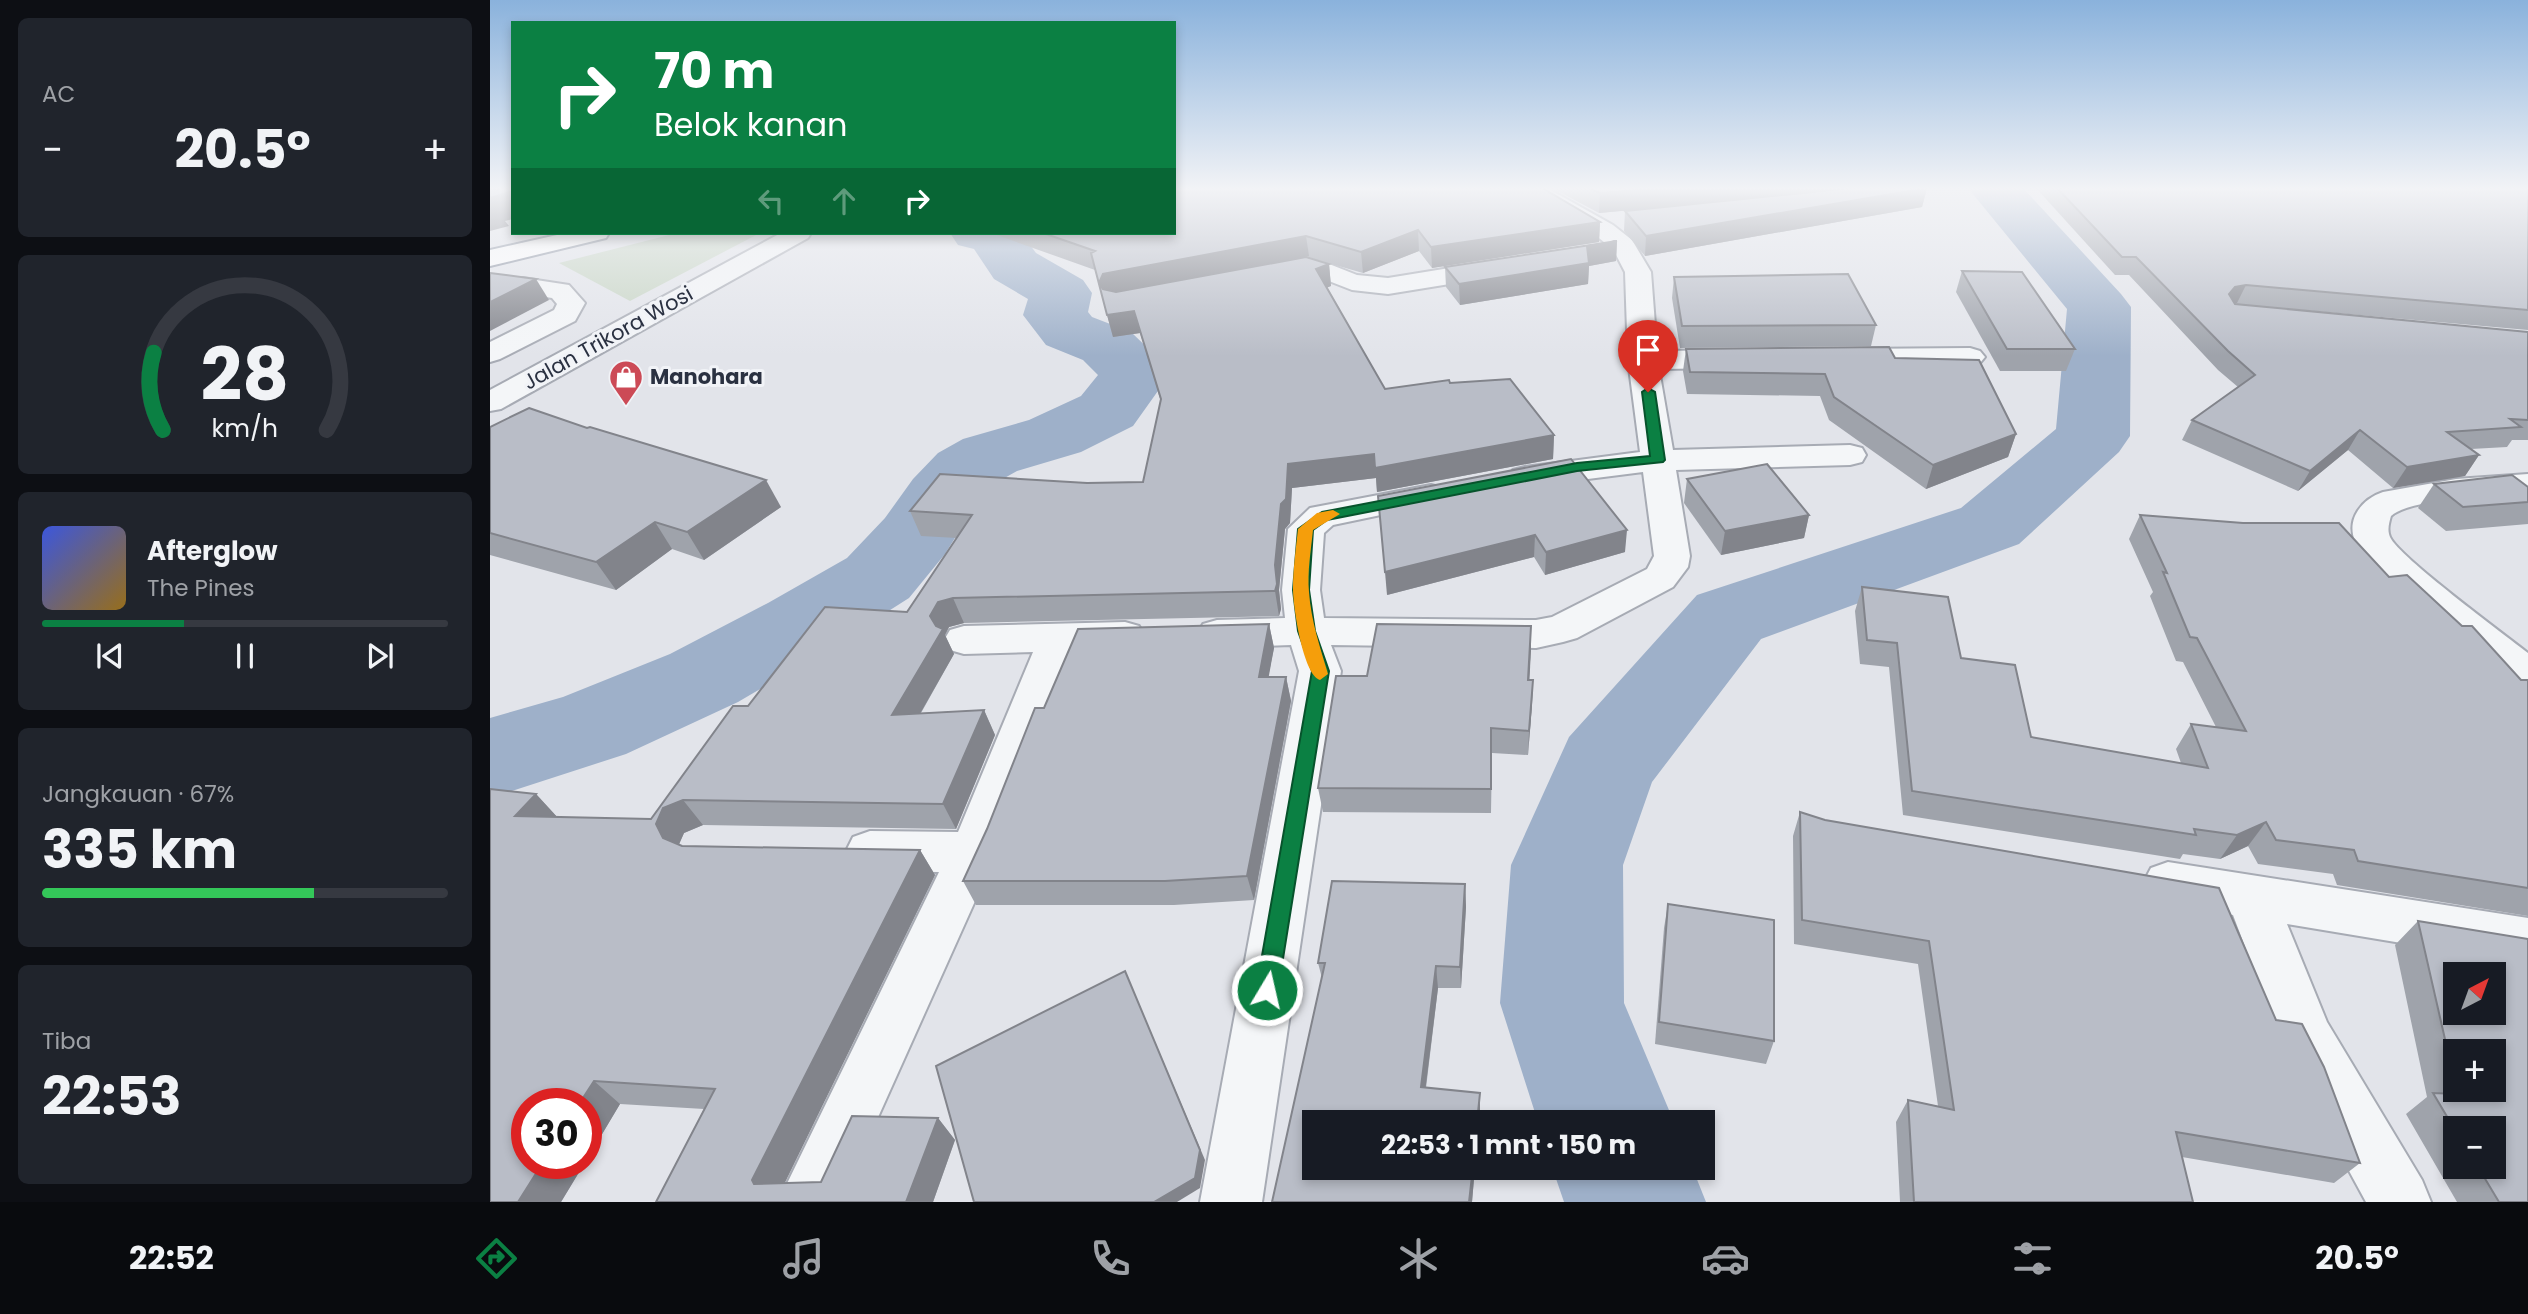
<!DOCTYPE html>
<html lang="id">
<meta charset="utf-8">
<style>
body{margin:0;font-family:Poppins,sans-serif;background:#20242c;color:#f1f3f6;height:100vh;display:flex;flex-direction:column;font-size:26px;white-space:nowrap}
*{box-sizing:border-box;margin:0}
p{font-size:23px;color:#9ea1a6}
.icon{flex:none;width:38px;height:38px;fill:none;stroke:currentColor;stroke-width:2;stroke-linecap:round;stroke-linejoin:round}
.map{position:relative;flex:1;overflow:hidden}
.sheet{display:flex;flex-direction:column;gap:18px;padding:18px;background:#0d0f14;width:490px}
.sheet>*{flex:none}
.hud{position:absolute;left:21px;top:21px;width:665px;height:214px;border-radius:0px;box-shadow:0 4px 10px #0003;background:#0b8043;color:#fff;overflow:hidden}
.needle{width:46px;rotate:41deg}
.tools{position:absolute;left:1953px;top:962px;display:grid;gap:14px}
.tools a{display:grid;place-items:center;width:63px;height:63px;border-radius:0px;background:#171b24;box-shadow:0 4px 10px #0003;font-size:35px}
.speed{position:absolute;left:21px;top:1088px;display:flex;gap:14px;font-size:35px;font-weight:700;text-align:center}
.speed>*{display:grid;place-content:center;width:91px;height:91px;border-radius:50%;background:#171b24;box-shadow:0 4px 10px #0003;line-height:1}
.speed .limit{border:10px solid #d22;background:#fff;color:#111}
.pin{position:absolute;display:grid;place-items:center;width:60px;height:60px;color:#fff;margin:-72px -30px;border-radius:50% 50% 50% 0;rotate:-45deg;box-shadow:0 0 7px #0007}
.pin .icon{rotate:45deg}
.me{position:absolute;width:77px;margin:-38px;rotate:9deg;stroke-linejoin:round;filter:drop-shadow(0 0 5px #0008)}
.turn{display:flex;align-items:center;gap:24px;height:147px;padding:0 28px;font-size:32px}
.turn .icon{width:91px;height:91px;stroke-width:2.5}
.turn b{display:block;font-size:49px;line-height:60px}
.lanes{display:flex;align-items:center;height:66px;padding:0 28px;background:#0003;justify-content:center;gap:35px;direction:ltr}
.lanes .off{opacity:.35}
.big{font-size:52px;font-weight:700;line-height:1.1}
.sheet .tile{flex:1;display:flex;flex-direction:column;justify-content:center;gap:10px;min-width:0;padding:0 24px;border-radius:10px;background:#20242c}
.sheet .dial{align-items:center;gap:0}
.dial svg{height:182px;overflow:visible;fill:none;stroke:#363941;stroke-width:7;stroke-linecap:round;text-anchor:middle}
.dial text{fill:#f1f3f6;stroke:none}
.song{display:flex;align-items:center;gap:21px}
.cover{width:84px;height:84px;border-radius:10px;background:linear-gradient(135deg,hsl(230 70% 55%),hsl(40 70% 35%))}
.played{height:7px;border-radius:4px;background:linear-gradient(90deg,#0b8043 35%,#363941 35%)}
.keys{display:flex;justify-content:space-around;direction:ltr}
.heat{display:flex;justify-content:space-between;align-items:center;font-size:38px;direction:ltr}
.charge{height:10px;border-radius:5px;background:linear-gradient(90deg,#34c759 67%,#363941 0)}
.trip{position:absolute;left:812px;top:1110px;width:413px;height:70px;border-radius:0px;background:#171b24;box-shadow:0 4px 10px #0003;font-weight:700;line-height:70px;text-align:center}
.dock{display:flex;height:112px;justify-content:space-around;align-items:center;background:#090b0e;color:#9ea1a6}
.dock .icon{width:49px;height:49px}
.dock .active{color:#0b8043}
.dock b{font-size:32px;color:#f1f3f6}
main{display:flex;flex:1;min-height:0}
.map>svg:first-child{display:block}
.green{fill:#c6d4c3}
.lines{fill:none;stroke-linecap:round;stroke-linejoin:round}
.river{fill:#9eb0c9;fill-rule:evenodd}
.minor-casing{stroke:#a7abb4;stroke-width:4}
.highway-casing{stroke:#8991a0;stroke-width:4}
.minor{fill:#f4f6f8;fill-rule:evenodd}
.highway{fill:#fff;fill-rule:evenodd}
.wall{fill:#9fa3ab;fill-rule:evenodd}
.shaded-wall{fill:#82848b}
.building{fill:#b9bdc7;stroke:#82848b;stroke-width:2;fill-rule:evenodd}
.route{fill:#0b8043;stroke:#07532c;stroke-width:2}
.slow{fill:#f59e0b}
.labels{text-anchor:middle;stroke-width:6;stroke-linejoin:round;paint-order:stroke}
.far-street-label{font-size:21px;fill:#2a3141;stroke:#f1f3f7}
.far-poi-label{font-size:21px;font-weight:bold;fill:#2a3141;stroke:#f1f3f7;text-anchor:start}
</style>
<main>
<section class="sheet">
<div class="tile"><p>AC</p>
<div class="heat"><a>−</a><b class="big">20.5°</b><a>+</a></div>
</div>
<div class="tile dial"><svg viewBox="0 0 100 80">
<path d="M14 69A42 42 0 1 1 86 69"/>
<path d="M14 69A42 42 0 0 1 10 35" stroke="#0b8043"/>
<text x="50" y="56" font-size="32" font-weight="700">28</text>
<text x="50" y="72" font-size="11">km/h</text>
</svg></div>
<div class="tile">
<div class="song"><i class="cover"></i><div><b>Afterglow</b><p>The Pines</p></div></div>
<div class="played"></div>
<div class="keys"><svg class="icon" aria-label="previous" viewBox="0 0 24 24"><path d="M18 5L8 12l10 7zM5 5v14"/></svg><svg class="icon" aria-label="pause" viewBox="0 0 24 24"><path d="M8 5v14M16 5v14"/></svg><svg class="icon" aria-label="next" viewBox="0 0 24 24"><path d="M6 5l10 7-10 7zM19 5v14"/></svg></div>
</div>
<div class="tile"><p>Jangkauan · 67%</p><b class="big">335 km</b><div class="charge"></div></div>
<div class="tile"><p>Tiba</p><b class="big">22:53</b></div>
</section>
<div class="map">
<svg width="2038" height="1202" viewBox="0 0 2038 1202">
<rect width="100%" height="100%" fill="#e2e4ea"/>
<path class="green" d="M187,233H270L140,301L69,263Z"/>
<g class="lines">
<g class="river">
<path d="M1478,188H1533L1631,294L1641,307L1640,436L1629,452L1529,544L1271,639L1162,782L1133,865L1134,1003L1184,1122H1048L1010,1003L1021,865L1079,737L1207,595L1471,508L1566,429L1577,309Z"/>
<path d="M460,233H531L546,253L593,280L602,293L598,312L602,317L641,332L669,359L680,374L643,426L591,452L527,471L502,485L484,507L455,554L419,598L342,647L248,702L136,754L0,798V718L73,697L180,654L278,603L357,558L395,518L423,479L448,453L473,439L539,420L591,396L608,375L593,360L556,345L533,315L538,299L504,279L484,249L468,245Z"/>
<path d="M1062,1167H1202L1216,1202H1074Z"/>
</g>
<g class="minor-casing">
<g id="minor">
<path d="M0,188H17L23,192V211L15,209L0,197Z"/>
<path d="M1030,188H1057L1123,225L1142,240L1161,272L1167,351L1245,350L1255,353L1260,359L1255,365L1245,368L1169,369L1183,450L1360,445L1372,448L1376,455L1372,462L1360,465L1186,470L1200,556L1198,567L1183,587L1087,638L1073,642L1046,648L841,645L851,671L772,1202H710L809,671L801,645L727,648L713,644L707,634L713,624L727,620L795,618L792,590L798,529L820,508L941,485L953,488L958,495L953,502L843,525L834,533L830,590L834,618L1046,620L1062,617L1157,569L1164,556L1153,472L1035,487L1023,484L1018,477L1023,470L1035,467L1150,452L1138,360L1135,272L1123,249L1105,235L1033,193Z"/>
<path d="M291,233H321L318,238L11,409L0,411V390Z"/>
<path d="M829,260L867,275L898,278L1009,260L1018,263L1022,268L1018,273L1009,276L898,294L862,290L826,276L790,280L781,278L777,272L781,266Z"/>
<path d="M33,278L79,285L95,303L85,321L10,359L0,362V342L64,310L67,304L62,298L24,292L20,286L24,280Z"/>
<path d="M1480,348L1490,351L1495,357L1490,363L1480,366L1358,367L1348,364L1343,358L1348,352L1358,349Z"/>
<path d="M2038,474V494C2009,496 1920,498 1901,516C1899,523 1897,530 1900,537C1909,557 2014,634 2038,653V690L2023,685C1994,661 1875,569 1865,541C1856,519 1872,499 1893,492L1966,479Z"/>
<path d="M635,622L649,626L655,636L649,646L635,650L584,651L507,852L350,1202H288L449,872L380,871L363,865L356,851L363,837L380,831L468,832L543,652L474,654L460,650L454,640L460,630L474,626Z"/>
<path d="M1678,862L2038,918V964L1797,924L1837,1022L1932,1180L1941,1202H1876L1797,1057L1743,915L1678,904L1661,898L1653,883L1661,868Z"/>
</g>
</g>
<g class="highway-casing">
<path id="highway" d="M76,233H119L116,238L0,266V250Z"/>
</g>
<use href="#minor" class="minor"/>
<use href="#highway" class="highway"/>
</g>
<g class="wall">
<path d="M684,188H1052L1110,222L1109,242L942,268L929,251L873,273L817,257L839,264L841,286L837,287L895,389L959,380L960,383L1020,379L1064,435L1063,459L887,492L886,478L802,488L800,523L795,529L789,590L791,609L789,616L474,623L459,627L455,635L464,654L431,713L494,710L505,735L466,829L213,825L194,833L189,844L192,846L430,850L445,875L294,1183L331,1182L362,1116L448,1118L465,1140L443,1202H166L214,1109L130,1104L96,1161V1104H37V1164H94L71,1202H0V789L46,794L67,817L161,819L243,706H258L335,607L417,612L467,538L431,536L420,511L450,474L597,483L653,482L671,402L650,333L623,337L605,270L501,233H684Z"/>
<path d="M1062,188H1437L1432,207L1155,256L1134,231L1135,211L1198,205L1109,213Z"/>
<path d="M1546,188H2038V330L1745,304L2038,332V440H2022L2017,447L1981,449L1989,455L1975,476L1903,488L1858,450L1808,491L1692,440L1702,420L1748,387L1728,370L1639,275H1625Z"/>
<path d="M1127,241L1126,261L1099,266L1098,284L970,305L956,287L955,267Z"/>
<path d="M1472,271L1585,349L1576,371H1510L1466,292Z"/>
<path d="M1184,277L1386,325L1381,346L1190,348L1182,298Z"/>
<path d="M1196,349L1405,358L1526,434L1518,457L1436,489L1339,420L1330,396L1197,394L1193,371Z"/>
<path d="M0,427L291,507L214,560L182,549L126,590L0,555Z"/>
<path d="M1081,459L1135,552L1055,575L1044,557L897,595Z"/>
<path d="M1197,479L1319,515L1314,538L1231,555L1194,503Z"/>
<path d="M1944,484L2038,487V524L1956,531L1928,508Z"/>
<path d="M1650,515L1899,577L2031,680H2038V916L1847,885L1843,874L1768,864L1758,846L1730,859L1693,854L1690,859L1413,815L1399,667L1370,664L1365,611L1372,587L1471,658L1541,737L1691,763L1686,749L1701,724L1726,727L1693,662L1686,661L1660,596L1663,592L1639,539Z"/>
<path d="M779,624L784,648L778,677H796L801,701L764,900L684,905H486L473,881L554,708Z"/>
<path d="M1041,626L1039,680H1043L1042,704L1038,755L1002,753L1001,813L833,812L828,788L877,676Z"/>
<path d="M1310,812L1786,1020L1870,1163L1844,1183L1692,1157L1703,1202H1410L1406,1122L1418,1100L1448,1106L1428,964L1304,944L1303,836Z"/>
<path d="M975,884L976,907L971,988H948L936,1088L990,1113V1122H824V1167H985L982,1202H782L832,978L828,963Z"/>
<path d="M1178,904L1284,1041L1276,1064L1165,1044L1174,928Z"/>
<path d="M1928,921L2038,939V1202H1967L1916,1114L1937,1097L1905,945ZM1965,975H2004V1013H1965ZM1965,1052H2004V1090H1965ZM1965,1129H2004V1167H1965Z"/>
</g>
<g class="shaded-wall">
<path d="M1172,188H1377L1109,213L1110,193Z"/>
<path d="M1437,188L1432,207L1155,256L1156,236Z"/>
<path d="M23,191V219L15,221L19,226L0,231V198Z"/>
<path d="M1110,222L1109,242L942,268L941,247Z"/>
<path d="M928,230L929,251L873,273L871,252Z"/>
<path d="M816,236L819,256L619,296L609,283L613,274Z"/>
<path d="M1127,241L1126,261L1099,266L1098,284L970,305L969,284L1097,246Z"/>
<path d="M839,264L841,286L829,291L826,269Z"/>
<path d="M46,279L59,300L0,331V302Z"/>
<path d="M1756,285L1747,303L1736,305L1739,294L1745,287Z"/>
<path d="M644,311L650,333L623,337L617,315Z"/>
<path d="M1870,430L1858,450L1808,491L1820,471Z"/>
<path d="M1526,434L1518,457L1436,489L1443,465Z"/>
<path d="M1064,435L1063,459L887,492L886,478L802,488L800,523L795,529L789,590L791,609L789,616L785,591V565L791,504L798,464L884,454Z"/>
<path d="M1989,455L1975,476L1903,488L1917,467Z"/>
<path d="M276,480L291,507L214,560L197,532Z"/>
<path d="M1319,515L1314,538L1231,555L1235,531Z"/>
<path d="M165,522L182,549L126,590L106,562Z"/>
<path d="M1137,530L1135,552L1055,575L1056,552Z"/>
<path d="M1045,535L1044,557L897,595L895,572Z"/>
<path d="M463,598L474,623L459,627L455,635L464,654L415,740L402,715L440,616L448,602Z"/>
<path d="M779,624L784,648L774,702L769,677Z"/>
<path d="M1041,626V651L1038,704V680Z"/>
<path d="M796,677L801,701L764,900L757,876Z"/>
<path d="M1043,680L1042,704L1038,755L1039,731Z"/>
<path d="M494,710L505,735L466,829L453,804Z"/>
<path d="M46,794L69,819L25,816Z"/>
<path d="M193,800L213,825L194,833L187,849L173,838L166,824L173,808Z"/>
<path d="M1776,822L1758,846L1730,859L1747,835Z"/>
<path d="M430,850L445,875L286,1201L264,1184L262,1180Z"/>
<path d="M975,884L976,907L971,988L970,967Z"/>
<path d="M946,966L948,988L933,1108L931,1087Z"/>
<path d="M635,971L715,1160L710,1188L687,1202H664Z"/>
<path d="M104,1081L130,1104L96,1161V1104H89Z"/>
<path d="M990,1093V1122H987Z"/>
<path d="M448,1118L465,1140L443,1202H416Z"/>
<path d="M52,1164H94L71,1202H28Z"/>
<path d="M983,1167H985L982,1202H979Z"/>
</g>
<g class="building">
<path d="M0,188L8,190L11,188H23V191L0,198Z"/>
<path d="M684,188H1052L1110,222L941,247L928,230L871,252L816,236L613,274L609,283L613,289L626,292L816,257L839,264L826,269L895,389L959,380L960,383L1020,379L1064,435L885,468L884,454L798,464L796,499L791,504L785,565L787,584L785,591L463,598L448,602L440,616L446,626L453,629L402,715L494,710L453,804L193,800L173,808L166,824L173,838L192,846L430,850L262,1180L264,1184L331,1182L362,1116L448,1118L416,1202H166L225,1089L104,1081L89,1104H37V1164H52L28,1202H0V789L46,794L25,816L161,819L243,706H258L335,607L417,612L482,515L420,511L450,474L597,483L653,482L671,399L644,311L617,315L601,253L605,251L553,233H684Z"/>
<path d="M1099,188H1172L1110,193Z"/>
<path d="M1362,188H1437L1156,236L1135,211Z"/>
<path d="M1567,188H2038V310L1756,285L1745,287L1739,294L1745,304L2038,332V420L2020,419L2031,427L1957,432L1989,455L1917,467L1870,430L1820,471L1702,420L1765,375L1738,351L1646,257H1632Z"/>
<path d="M1127,241L1097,246L1099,263L969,284L955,267Z"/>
<path d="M1472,271L1532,272L1585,349H1517Z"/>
<path d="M0,273L46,279L0,302Z"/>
<path d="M1358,274L1386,325L1192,326L1184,277Z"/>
<path d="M1399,347L1405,358L1489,360L1526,434L1443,465L1344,397L1335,374L1200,372L1196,349Z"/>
<path d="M39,408L97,428L100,427L276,480L197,532L165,522L106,562L0,533V427Z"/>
<path d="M1081,459L1137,530L1056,552L1045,535L895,572L888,496Z"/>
<path d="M1277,464L1319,515L1235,531L1197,479Z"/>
<path d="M2022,475L2038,487V502L1973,507L1944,484Z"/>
<path d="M1650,515L1753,523H1849L1899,577L1917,575L1972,626H1982L2031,680H2038V888L1868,861L1864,850L1786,840L1776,822L1747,835L1704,829L1706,835L1422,791L1407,643L1377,640L1372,587L1458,597L1471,658L1525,665L1541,737L1718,768L1701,724L1756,731L1707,638L1700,637L1673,572L1677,573Z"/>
<path d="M779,624L769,677H796L757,876L675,881H473L497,829L545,708H554L588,629Z"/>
<path d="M887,624L1041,626L1038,680H1043L1039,731L1001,728V789L828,788L846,676H877Z"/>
<path d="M1310,812L1335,820L1729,888L1786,1020L1812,1024L1834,1067L1870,1163L1686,1132L1703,1202H1424L1418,1100L1464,1110L1439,941L1312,920Z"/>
<path d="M842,881L975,884L970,967L946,966L931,1087L990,1093L987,1122H824V1167H983L979,1202H782L835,963H828Z"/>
<path d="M1178,904L1284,920V1041L1169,1022Z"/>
<path d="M1928,921L2038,939V1202H2009L1988,1167H2004V1129H1965V1130L1943,1093L1968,1094L1967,1090H2004V1052H1965V1083ZM1965,975H2004V1013H1965Z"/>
<path d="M635,971L710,1150L705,1178L664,1202H484L446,1066Z"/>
</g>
<linearGradient id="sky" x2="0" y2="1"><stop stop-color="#8ab2dc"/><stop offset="0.53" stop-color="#f2f3f6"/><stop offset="1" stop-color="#f2f3f6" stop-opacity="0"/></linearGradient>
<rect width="2038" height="356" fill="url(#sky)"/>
<path class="route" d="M1158,388L1165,392L1175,460L1173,462L1087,471L837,520L823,530L819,590L825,631L839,671L788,990L784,997L777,1000L769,997L766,990L822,671L808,631L803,590L808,529L832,512L1087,463L1160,456L1152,392Z"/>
<path class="slow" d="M843,510L850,514L823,530C821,550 817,572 819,592C821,621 830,647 838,674L830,680C813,675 803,606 803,589C803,569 806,548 808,529L827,513Z"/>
<defs>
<g id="shop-pin" transform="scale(1.75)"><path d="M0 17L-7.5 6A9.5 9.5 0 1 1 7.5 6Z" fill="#cc4a56" stroke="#f1f3f7"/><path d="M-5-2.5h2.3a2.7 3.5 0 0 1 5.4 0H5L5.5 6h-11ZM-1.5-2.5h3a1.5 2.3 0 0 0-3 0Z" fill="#fff"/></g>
</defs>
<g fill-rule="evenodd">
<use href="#shop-pin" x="136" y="377"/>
</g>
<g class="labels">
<g class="far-street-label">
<text transform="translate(118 338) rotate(-29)" y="7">Jalan Trikora Wosi</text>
</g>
<g class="far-poi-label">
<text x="160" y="384">Manohara</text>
</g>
</g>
</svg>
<div class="tools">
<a><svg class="needle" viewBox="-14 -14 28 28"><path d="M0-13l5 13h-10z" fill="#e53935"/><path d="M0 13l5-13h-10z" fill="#9ea1a6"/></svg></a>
<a>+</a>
<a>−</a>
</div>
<div class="speed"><div class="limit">30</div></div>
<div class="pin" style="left:1158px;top:392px;background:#d93025"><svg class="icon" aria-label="arrive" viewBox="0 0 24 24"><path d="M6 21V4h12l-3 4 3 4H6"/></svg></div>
<svg class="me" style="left:777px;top:990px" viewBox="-20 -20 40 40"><circle r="17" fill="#0b8043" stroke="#fff" stroke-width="3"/><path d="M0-11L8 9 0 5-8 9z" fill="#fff"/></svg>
<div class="trip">22:53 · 1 mnt · 150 m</div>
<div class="hud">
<div class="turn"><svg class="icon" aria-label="right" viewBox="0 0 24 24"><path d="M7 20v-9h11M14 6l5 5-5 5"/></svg><div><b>70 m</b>Belok kanan</div></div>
<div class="lanes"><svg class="icon off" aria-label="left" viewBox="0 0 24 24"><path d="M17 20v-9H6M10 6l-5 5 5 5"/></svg><svg class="icon off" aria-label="ahead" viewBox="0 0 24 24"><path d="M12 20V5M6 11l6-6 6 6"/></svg><svg class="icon" aria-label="right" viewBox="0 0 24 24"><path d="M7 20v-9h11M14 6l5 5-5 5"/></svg></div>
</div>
</div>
</main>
<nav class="dock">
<b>22:52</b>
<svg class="icon active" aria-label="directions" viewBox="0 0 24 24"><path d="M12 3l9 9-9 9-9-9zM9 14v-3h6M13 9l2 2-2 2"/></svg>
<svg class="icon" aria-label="music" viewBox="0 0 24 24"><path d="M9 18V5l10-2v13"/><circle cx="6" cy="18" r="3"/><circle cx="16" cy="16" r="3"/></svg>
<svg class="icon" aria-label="phone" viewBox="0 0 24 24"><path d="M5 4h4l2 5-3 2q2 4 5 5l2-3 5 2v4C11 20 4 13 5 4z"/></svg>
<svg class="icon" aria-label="climate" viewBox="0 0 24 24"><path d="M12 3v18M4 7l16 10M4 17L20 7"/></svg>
<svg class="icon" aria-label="car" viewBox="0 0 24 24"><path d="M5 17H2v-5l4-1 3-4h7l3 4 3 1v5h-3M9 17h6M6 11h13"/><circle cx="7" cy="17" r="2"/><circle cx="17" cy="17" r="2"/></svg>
<svg class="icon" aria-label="filters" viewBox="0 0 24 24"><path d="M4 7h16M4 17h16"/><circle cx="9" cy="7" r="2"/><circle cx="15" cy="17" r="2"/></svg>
<b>20.5°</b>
</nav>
